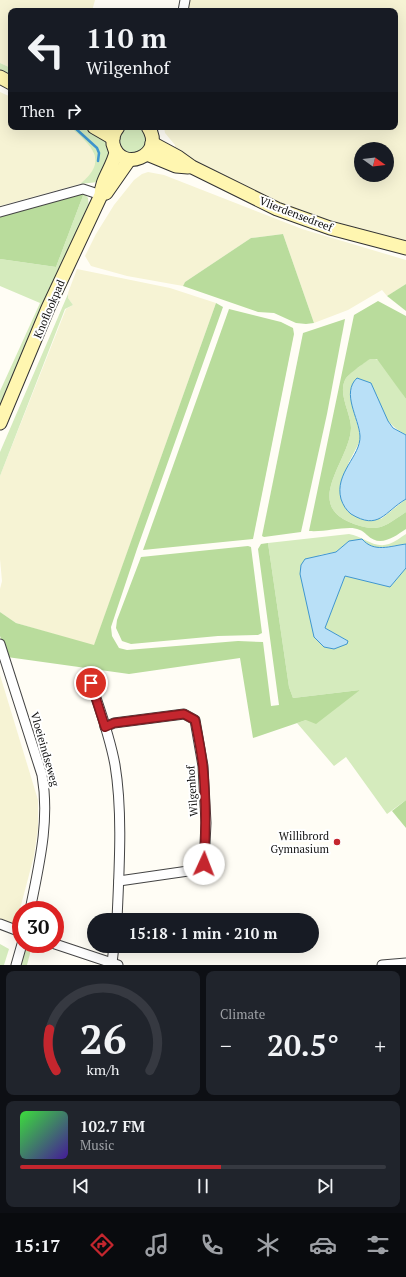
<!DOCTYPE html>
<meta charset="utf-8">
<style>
body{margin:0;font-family:"PT Serif",serif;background:#20242c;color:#f1f3f6;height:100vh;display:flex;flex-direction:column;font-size:15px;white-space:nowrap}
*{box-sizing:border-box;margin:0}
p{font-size:13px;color:#9ea1a6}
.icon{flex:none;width:22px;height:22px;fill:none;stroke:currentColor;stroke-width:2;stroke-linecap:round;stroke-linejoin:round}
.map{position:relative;height:965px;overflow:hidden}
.panel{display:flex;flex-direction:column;gap:6px;padding:6px;background:#0d0f14;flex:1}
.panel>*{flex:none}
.hud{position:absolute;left:8px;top:8px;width:390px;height:122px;border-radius:8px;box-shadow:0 4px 16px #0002;background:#171b24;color:#f1f3f6;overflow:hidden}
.needle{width:26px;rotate:105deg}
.buttons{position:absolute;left:354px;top:142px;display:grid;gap:8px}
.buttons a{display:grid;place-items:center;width:40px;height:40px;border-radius:50%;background:#171b24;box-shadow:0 4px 16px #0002;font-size:20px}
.speed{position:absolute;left:12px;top:901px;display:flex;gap:8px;font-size:20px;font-weight:700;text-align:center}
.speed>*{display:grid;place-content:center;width:52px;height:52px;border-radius:50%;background:#171b24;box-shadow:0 4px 16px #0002;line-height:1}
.speed .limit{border:6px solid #d22;background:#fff;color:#111}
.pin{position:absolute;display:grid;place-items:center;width:34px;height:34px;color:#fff;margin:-17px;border:2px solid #fff;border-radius:50%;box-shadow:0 1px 4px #0007}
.me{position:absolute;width:44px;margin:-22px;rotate:2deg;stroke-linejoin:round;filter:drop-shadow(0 0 3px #0008)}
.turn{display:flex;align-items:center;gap:14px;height:84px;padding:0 12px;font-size:18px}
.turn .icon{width:52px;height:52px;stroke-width:2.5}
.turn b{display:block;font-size:28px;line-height:34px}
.then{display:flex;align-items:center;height:38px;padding:0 12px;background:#0003;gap:8px;font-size:15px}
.big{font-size:30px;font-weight:800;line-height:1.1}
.panel .tile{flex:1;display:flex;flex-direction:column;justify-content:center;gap:6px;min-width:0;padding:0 14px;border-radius:8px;background:#20242c}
.panel .dial{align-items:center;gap:0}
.dial svg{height:104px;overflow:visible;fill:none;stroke:#363941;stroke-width:7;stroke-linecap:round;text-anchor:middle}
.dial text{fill:#f1f3f6;stroke:none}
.song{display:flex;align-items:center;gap:12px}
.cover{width:48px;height:48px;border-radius:6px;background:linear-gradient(135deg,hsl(120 70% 55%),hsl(260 70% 35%))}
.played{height:4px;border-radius:2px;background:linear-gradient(90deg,#c4262e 55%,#363941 55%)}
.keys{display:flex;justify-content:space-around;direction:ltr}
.heat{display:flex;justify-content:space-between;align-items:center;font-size:22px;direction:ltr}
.panel .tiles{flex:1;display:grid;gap:6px;grid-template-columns:1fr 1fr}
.tile:last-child{grid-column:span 2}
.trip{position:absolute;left:87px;top:913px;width:232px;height:40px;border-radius:20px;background:#171b24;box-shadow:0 4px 16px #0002;font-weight:800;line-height:40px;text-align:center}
.menu{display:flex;height:64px;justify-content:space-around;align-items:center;background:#090b0e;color:#9ea1a6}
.menu .icon{width:28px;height:28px}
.menu .selected{color:#c4262e}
.menu b{font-size:18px;color:#f1f3f6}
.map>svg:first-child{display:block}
.farmland{fill:#f6f3d4;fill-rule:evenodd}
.green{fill:#d5ebbd}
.forest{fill:#b9dc9c}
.water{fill:#b9e0f7;stroke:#3f96cf}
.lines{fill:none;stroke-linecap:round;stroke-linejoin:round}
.stream{stroke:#3f96cf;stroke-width:2.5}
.street-casing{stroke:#444;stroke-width:11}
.secondary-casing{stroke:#333;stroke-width:15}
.street{stroke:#fff;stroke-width:9}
.secondary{stroke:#fff6b0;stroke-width:13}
.route-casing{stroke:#7f191e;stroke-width:10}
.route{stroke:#c4262e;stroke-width:7}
.poi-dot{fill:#c4262e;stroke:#fff;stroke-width:1.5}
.labels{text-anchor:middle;stroke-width:4;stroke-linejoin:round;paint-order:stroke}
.street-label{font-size:11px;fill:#111;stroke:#fff}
.poi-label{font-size:11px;fill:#111;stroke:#fff;text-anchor:end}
</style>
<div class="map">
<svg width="406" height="965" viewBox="0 0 406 965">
<rect width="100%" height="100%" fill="#fffdf5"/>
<g class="farmland">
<path d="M0,0H95L92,11H11V68L0,63Z"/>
<path d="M190,0H406V241L378,235L314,215L280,203L236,183L175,151V145L165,133L164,127H395V11H187ZM361,149H387V175H361Z"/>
<path d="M0,92L11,97V127H70L86,141L93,151L96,161L94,170L90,176L80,184L0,206Z"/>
<path d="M148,172L164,175L302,229L406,260V284L387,296L382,290L348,310L314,323L283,234L251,238L185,282L183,286L127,276L91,266L85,256L96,234L114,205L134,180L142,174Z"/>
<path d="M77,269L170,288L216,303L94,646L16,623L0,612V589L2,581L0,559V476L66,309L73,305L68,298V293Z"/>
<path d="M0,675L38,800V828L34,856L15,928L0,925Z"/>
</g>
<g class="green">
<path d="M0,63L11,68V77L0,71Z"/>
<circle cx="133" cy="140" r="13"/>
<path d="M70,127H88L106,138L111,154L98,182L80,184C109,161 92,146 70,127Z"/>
<path d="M84,193L88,198L89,207L0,410V391L40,303L0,286V259L56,267Z"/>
<path d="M68,294V298L73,305L65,309L0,476V452Z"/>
<path d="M370,358L380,360L406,399V435C386,423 384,417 377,395L350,394L360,435V441L348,464L381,519L406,499V512C385,526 379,533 354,524C301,505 350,461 351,428C351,413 338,395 345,380C347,375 364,363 370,358Z"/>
<path d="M349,534C363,536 374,549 389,544C395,542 401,537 406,534V544L378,548L349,541L336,552L319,555L314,637L348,641L325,628L345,575L390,587L406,568V800L387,814L346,757L334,766L297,723L306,720L360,690L293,698L289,687L268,543Z"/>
<path d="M0,944L9,949L4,965H0Z"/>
<path d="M32,946L27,965H15L25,947Z"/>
</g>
<g class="forest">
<path d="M84,193L56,267L0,259V216Z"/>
<path d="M283,234L314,323L306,324L296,323L274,313L258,312L183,286L185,282L251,238Z"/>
<path d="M406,284V311L387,296Z"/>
<path d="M378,301L406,316V399L377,359H370C364,363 347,375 345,380C338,395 351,413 351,428C350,461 301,505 354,524C379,533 385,526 406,512V529C394,537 380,548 367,535C362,530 357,528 350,528C337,528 323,532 309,531L354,315Z"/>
<path d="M216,303L223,307L137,549L111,627L112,636L119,648L127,650L238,641L263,642L271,706L279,705L258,549L261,544L268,543L289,687L293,698L360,690L316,724L306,720L253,738L240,658L129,674L7,657L0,636V612L16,623L94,645Z"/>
<path d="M229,309L281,322L293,328L294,334L253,539L143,550Z"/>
<path d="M345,319L327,414L301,532L264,537L262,536L303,333Z"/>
<path d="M248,546L251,547L262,633L258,635L218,636L131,644L122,641L116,628L117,620L141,557Z"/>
<path d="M406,800V828L392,811Z"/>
</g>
<g class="water">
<path d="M357,378L371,383L388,421L393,428L406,435V499C384,512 379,531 351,514C346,510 343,505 341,499C334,473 361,456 360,436C359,418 341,393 357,378Z"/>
<path d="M362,539C374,553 390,546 406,544V568L390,587L345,576L325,628L348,641L347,644L334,649L324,647L314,637L300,574L301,565L305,559L336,552L349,541Z"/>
</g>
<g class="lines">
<path class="stream" d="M74,127L97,148L99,153L98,161"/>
<g class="street-casing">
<g id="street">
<path d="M183,11L185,0"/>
<path d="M0,212L83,189L101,195"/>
<path d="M0,644L42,775C50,821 39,865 30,910"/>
<path d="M91,683C100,710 110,737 115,765C123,813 119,871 117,920"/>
<path d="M105,727L114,723L184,714L195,720L203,766L206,823L204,864L202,869L119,881"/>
<path d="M0,924L21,932"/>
<path d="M55,944L118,965"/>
<path d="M112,963L114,946"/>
<path d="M16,965L22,944"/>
<path d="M382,965L406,963"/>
</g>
</g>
<g class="secondary-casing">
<g id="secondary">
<path d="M0,77L11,83"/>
<path d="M94,127L113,138"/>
<path d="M118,127C114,132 112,138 113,144C120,174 167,156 148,127"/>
<path d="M152,143L178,157L192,167L277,209L330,228L406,248"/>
<path d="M147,154L176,166L188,167"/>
<path d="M106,193L129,160"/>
<path d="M0,423L48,308L101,195C101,180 113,167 116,152"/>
</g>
</g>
<use href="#street" class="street"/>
<use href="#secondary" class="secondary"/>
</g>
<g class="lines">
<g class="route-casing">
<path id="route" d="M91,683L105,727L114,723L184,714L195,720C198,735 201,750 203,766C206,798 206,831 204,864"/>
</g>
<use href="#route" class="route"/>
</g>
<circle class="poi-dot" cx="337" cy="842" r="4"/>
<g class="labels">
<g class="street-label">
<text transform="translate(296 214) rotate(21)" y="4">Vlierdensedreef</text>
<text transform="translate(49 309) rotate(-67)" y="4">Knoflookpad</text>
<text transform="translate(45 749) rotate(74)" y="4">Vloeieindseweg</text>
<text transform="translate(192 791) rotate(-94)" y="4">Wilgenhof</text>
</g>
<g class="poi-label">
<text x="329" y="840">Willibrord<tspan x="329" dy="13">Gymnasium</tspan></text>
</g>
</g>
</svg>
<div class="buttons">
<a><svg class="needle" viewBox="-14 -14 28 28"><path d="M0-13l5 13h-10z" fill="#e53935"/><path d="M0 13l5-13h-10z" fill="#9ea1a6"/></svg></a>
</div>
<div class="speed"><div class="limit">30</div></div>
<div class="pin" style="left:91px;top:683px;background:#d93025"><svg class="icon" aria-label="arrive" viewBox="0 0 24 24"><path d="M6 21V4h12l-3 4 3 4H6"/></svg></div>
<svg class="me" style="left:204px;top:864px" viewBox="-20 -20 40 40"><circle r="19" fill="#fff"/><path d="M0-13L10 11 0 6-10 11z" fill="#c4262e"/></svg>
<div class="trip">15:18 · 1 min · 210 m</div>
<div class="hud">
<div class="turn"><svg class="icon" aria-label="left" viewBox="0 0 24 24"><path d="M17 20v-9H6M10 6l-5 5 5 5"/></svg><div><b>110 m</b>Wilgenhof</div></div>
<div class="then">Then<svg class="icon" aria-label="right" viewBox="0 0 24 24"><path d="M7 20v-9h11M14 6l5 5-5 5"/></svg></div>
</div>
</div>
<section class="panel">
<div class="tiles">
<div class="tile dial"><svg viewBox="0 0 100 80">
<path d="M14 69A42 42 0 1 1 86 69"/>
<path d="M14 69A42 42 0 0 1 9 37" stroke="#c4262e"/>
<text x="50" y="56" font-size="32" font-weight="700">26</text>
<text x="50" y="72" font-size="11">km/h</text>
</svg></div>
<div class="tile"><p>Climate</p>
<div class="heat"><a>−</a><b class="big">20.5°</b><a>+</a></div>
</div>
<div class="tile">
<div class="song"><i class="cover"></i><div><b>102.7 FM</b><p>Music</p></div></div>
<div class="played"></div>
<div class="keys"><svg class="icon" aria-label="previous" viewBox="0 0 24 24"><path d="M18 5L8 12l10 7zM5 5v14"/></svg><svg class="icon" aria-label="pause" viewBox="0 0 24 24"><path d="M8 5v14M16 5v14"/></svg><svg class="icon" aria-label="next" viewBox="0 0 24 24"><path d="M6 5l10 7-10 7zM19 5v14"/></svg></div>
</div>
</div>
</section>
<nav class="menu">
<b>15:17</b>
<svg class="icon selected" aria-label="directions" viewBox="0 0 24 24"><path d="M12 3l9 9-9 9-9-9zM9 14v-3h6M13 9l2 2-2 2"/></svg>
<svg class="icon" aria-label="music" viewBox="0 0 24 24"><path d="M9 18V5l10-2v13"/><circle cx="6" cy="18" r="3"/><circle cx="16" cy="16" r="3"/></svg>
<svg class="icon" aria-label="phone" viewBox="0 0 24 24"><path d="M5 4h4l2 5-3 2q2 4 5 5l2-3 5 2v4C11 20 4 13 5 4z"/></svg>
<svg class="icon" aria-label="climate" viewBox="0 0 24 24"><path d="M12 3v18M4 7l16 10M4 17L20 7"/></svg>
<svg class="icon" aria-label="car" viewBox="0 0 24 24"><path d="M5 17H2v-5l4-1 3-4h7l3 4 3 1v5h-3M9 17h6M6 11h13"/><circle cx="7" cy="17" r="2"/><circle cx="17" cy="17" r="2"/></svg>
<svg class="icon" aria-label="filters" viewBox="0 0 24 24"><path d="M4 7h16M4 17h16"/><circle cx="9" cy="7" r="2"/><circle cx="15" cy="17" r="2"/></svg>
</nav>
